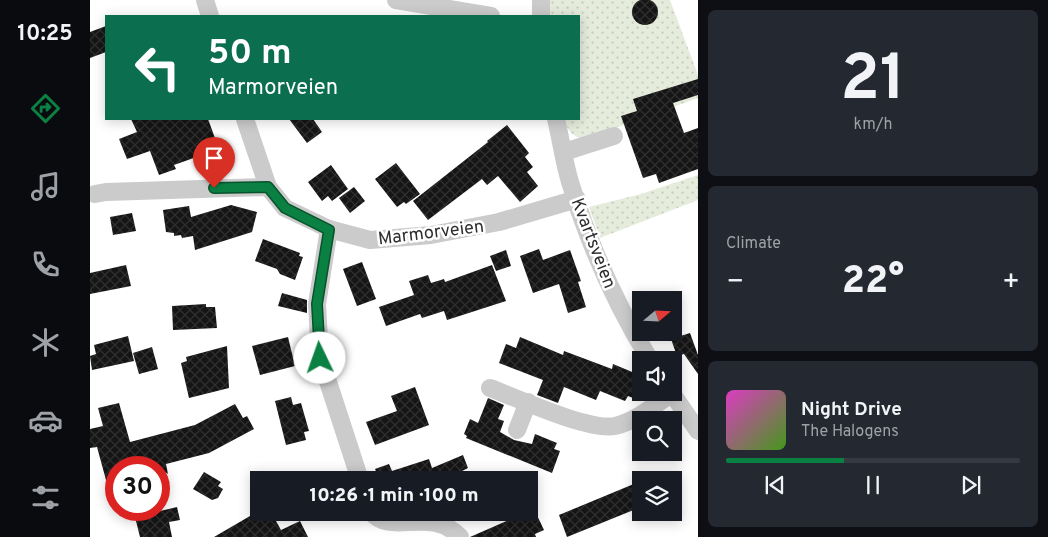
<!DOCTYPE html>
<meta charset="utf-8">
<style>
body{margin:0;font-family:Overpass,sans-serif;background:#242831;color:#f1f3f6;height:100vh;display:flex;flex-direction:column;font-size:19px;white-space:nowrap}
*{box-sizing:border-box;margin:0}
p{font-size:16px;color:#9ea1a6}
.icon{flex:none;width:28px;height:28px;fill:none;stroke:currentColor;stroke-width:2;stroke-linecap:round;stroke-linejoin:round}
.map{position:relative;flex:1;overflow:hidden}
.drawer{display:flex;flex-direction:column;gap:10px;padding:10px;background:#0d0f14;width:350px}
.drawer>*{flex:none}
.banner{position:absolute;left:15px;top:15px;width:475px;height:105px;border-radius:0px;box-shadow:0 2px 12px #0003;background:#0b6e4f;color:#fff;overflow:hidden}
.needle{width:32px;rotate:71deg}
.buttons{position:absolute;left:542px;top:291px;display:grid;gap:10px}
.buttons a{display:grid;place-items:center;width:50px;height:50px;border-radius:0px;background:#171b24;box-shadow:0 2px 12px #0003;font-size:25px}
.speed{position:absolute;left:15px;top:456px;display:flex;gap:10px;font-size:25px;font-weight:700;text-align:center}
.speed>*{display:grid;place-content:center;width:65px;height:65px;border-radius:50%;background:#171b24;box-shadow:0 2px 12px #0003;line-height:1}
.speed .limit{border:8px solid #d22;background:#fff;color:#111}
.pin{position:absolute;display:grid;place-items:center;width:42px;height:42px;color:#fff;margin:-51px -21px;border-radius:50% 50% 50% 0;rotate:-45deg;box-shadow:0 0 5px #0007}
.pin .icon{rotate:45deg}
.me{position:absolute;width:55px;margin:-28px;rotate:357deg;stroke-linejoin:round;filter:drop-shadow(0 0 4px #0008)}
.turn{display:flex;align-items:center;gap:18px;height:105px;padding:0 20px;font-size:22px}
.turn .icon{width:65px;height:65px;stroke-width:2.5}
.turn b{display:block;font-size:35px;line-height:42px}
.big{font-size:38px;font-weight:800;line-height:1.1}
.drawer .card{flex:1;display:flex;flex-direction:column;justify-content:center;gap:8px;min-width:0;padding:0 18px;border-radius:8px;background:#242831}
.drawer .dial{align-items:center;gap:0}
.dial b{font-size:65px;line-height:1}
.song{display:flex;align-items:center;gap:15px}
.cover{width:60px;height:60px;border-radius:8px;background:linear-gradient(135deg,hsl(310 70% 55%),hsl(100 70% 35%))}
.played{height:5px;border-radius:2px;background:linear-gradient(90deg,#0b8043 40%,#363941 40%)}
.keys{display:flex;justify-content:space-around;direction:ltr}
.heat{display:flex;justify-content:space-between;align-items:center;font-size:28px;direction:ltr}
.trip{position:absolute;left:160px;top:471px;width:288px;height:50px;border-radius:0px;background:#171b24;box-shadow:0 2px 12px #0003;font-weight:800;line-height:50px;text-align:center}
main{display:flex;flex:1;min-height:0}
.tabs{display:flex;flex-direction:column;width:90px;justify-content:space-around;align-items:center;background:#090b0e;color:#9ea1a6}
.tabs .icon{width:35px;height:35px}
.tabs .current{color:#0b8043}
.tabs b{font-size:22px;color:#f1f3f6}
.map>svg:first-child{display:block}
.park{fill:url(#park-dots)}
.building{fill:url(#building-cross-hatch)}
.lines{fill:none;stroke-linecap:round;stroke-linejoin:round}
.street{stroke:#cbcbcb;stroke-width:18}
.route-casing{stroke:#07532c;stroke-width:12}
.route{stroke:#0b8043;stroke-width:9}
.labels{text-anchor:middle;stroke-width:5;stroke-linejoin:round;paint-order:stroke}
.street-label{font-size:18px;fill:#2e2e2e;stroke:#fff}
</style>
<main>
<nav class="tabs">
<b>10:25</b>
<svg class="icon current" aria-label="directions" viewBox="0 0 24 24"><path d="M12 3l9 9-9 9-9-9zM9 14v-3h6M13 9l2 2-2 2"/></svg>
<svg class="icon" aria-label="music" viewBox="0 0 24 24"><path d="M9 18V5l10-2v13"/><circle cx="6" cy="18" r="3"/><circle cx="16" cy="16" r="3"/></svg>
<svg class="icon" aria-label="phone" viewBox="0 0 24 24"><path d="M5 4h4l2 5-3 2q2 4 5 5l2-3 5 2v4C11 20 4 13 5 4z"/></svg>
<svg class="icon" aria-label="climate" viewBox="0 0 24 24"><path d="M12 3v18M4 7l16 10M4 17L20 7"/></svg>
<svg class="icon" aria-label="car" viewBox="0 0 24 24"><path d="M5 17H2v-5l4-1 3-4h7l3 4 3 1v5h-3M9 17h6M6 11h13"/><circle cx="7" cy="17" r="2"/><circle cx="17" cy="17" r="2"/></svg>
<svg class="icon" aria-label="filters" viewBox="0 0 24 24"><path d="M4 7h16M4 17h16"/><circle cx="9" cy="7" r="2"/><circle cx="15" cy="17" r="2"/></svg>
</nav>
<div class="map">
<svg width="608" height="537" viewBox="0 0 608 537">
<defs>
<pattern id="park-dots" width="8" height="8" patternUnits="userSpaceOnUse" patternTransform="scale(1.25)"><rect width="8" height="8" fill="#e5ecdc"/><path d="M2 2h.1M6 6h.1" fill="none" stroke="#c5cbbd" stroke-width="1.8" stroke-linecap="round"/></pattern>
<pattern id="building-cross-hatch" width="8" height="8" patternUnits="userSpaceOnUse" patternTransform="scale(1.25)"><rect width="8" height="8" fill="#151515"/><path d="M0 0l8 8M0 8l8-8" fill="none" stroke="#2f2f2f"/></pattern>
</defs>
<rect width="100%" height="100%" fill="#fff"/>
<g class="park">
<path d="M456,0H580L608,75V98L495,139C482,137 478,130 473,119H489V16H456Z"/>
<path d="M608,175V200L510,238L499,207L551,194Z"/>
</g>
<g class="building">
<circle cx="555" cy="12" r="13"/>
<path d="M16,26V52L0,58V32Z"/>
<path d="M608,79V95L583,103L594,133L608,128V169L569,183L566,174L553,178L531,116L547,111L543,99Z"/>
<path d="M41,119H118L129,149L84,165L86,169L69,175L60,151L37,159L29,139L47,132Z"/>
<path d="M199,119H223L232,132L217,143Z"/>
<path d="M417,125L439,153L435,157L443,167L437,172L448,186L430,202L408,176L397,185L392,179L338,220L323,201L398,142L397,141Z"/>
<path d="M306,163L330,194L316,204L314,202L307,207L285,179Z"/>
<path d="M241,165L258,189L242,201L238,196L232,201L218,182Z"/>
<path d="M264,187L275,201L260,213L249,198Z"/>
<path d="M141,205L167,212L162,232L105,250L103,236L92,238L91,235L84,236V233L76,232L73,210L99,206L101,217Z"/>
<path d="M42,213L46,231L23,235L20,217Z"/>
<path d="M173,239L210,253L209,256L213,257L205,280L190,274L187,269L165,261Z"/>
<path d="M449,249L453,260L480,250L491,281L488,282L496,307L478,313L469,284L443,293L430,256Z"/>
<path d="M416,250L421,266L406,271L400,256Z"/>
<path d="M272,262L286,299L267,306L253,269Z"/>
<path d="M36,265L41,286L0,294V273Z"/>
<path d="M402,265L416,301L357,320L354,311L332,318L330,314L296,326L289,307L324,295L319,281L338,275L341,283L354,279L355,282Z"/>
<path d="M192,293L217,300V313L188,306Z"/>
<path d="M116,304V307H125L127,328L83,330L82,306Z"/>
<path d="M600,333L608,355V374L594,354L587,356L581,339Z"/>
<path d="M38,336L44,361L2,370L0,356L6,354L4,345Z"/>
<path d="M198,337L205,366L170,375L162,346Z"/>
<path d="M430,337L473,355L474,351L522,369L523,364L547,374L544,381L549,383L543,398L538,396L535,401L510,391L506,400L474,387L468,403L447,395L453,380L409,363L416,344L426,348Z"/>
<path d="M137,346L139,388L99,398L91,363L97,361L96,357Z"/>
<path d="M62,347L68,369L49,374L43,353Z"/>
<path d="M325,387L339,425L285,445L276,422L307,411L301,396Z"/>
<path d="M201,397L203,405L211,403L219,431L214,432L216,440L196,445L185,401Z"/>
<path d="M398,398L414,405L408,419L414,421L410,432L424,440L442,444L445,434L467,443L464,449L470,451L462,473L376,438L377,436L374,434L380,419L388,423Z"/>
<path d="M29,403L40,442L105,425L145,404L153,418L157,416L164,429L119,453L76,464L78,474L65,466V468H26V501L22,502L7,447L0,448V429L13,426L8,408Z"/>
<path d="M373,455L378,468L372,471L376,480H284V478L288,476L285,469L299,464L302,471L339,459L342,468Z"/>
<path d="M114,472L131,482L128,486L133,489L128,498L122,500L103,489Z"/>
<path d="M551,481V507L477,537L469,515Z"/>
<path d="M87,507L90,520L79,522L82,537H50L45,517Z"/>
<path d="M444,509L454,530L445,534L446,537H380Z"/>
<path d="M167,512H181L191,530L210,521L218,537H124Z"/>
</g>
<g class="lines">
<g class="street">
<path d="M115,0L120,16"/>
<path d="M306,0L401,16"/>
<path d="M451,0V16"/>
<path d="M155,119L178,187L195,208L239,229L280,240L341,235L409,222L487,199"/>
<path d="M466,119C471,140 474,162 480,182C499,244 526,305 560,360"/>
<path d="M474,152L524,136"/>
<path d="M5,194L16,192L178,187"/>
<path d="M239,229L227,304L230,357L270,480"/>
<path d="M400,388C427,398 498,431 525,426C546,421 564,406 582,393"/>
<path d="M581,392L608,431"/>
<path d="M427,430L438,402"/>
<path d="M281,512C301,537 340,505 370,537"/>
</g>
</g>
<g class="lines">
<g class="route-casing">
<path id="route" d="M124,188L178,187L195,208L239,230L227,304L230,358"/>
</g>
<use href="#route" class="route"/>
</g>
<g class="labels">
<g class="street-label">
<text transform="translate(341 232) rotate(-7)" y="6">Marmorveien</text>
<text transform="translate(504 243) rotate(69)" y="6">Kvartsveien</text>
</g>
</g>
</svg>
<div class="buttons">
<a><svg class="needle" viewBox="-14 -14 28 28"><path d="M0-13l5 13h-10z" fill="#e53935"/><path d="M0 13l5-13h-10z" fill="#9ea1a6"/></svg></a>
<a><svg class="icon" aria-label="sound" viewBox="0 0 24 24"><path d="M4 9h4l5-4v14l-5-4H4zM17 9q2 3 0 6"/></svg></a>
<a><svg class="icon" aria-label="search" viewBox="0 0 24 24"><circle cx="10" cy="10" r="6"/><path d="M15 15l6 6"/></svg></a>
<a><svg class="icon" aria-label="layers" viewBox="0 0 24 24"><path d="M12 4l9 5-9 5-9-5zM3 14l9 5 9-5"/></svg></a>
</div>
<div class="speed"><div class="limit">30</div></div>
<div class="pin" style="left:124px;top:188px;background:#d93025"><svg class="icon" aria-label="arrive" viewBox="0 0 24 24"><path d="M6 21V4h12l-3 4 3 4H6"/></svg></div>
<svg class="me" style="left:230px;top:358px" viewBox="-20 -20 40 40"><circle r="19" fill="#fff"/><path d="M0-13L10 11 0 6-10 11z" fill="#0b8043"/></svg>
<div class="trip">10:26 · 1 min · 100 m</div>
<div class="banner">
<div class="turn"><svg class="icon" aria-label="left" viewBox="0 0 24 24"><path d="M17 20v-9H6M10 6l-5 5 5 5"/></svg><div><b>50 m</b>Marmorveien</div></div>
</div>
</div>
<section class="drawer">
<div class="card dial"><b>21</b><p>km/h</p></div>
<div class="card"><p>Climate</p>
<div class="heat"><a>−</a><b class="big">22°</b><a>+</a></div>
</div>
<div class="card">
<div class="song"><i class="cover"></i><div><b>Night Drive</b><p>The Halogens</p></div></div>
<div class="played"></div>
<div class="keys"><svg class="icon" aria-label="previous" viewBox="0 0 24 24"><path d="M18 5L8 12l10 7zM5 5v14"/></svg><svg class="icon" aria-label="pause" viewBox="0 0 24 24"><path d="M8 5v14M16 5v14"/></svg><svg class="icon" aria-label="next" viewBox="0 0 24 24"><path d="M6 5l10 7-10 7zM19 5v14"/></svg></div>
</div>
</section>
</main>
